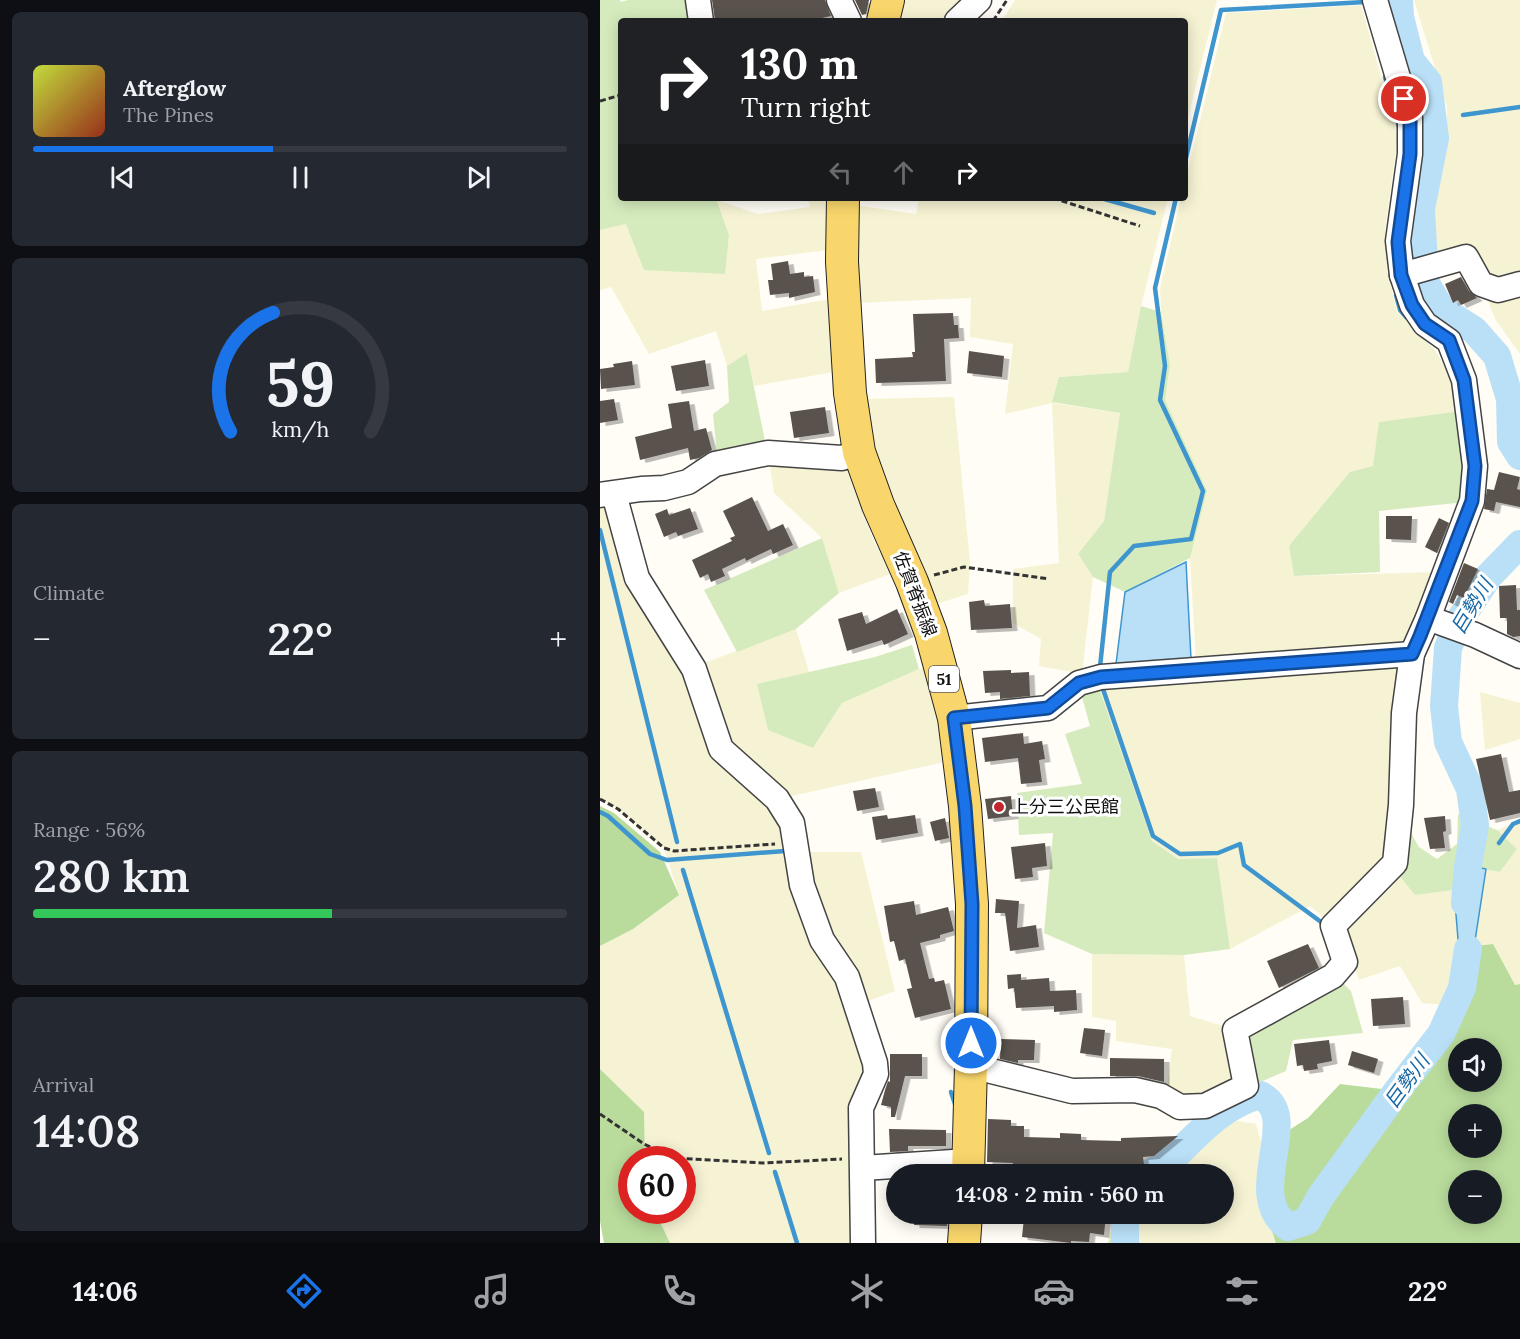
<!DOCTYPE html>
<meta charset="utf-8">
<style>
body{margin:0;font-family:Lora,"Noto Sans JP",serif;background:#242831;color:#f1f3f6;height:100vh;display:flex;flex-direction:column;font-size:22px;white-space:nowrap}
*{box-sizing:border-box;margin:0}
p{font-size:20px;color:#9ea1a6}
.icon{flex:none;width:33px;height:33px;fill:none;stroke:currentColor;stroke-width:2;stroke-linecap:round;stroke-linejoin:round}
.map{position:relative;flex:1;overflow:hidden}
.drawer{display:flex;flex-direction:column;gap:12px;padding:12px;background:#0d0f14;width:600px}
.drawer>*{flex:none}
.top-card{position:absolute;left:18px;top:18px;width:570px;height:183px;border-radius:6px;box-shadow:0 3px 15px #0003;background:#202124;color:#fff;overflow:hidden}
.buttons{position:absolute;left:848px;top:1038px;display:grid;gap:12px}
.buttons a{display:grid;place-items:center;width:54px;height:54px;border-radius:50%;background:#171b24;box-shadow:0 3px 15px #0003;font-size:30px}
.speed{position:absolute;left:18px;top:1146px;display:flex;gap:12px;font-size:30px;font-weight:700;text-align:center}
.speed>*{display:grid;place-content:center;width:78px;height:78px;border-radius:50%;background:#171b24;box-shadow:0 3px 15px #0003;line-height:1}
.speed .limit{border:9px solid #d22;background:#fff;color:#111}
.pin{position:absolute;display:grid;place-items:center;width:51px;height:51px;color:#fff;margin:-26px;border:3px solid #fff;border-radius:50%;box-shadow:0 2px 6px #0007}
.me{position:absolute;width:66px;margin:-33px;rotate:0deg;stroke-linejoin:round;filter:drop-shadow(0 0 4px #0008)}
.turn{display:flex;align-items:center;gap:21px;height:126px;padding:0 24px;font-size:27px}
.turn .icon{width:78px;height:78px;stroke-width:2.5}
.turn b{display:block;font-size:42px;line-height:51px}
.lanes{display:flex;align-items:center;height:57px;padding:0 24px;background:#0003;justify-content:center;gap:30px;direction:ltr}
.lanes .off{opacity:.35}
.big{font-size:45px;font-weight:600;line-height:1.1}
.drawer .tile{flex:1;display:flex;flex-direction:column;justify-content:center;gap:9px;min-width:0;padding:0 21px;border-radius:9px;background:#242831}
.drawer .dial{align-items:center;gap:0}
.dial svg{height:156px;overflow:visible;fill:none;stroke:#363941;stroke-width:7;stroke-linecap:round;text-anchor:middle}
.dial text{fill:#f1f3f6;stroke:none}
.song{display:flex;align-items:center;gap:18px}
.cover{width:72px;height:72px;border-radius:9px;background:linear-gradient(135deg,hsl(70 70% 55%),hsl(10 70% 35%))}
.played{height:6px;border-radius:3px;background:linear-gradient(90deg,#1a73e8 45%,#363941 45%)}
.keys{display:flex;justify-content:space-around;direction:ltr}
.heat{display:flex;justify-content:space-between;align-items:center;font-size:33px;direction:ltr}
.charge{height:9px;border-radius:4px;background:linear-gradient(90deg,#34c759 56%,#363941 0)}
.trip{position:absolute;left:286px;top:1164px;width:348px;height:60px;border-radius:30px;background:#171b24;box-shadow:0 3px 15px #0003;font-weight:600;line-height:60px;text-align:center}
.tabs{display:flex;height:96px;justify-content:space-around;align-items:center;background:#090b0e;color:#9ea1a6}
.tabs .icon{width:42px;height:42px}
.tabs .selected{color:#1a73e8}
.tabs b{font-size:27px;color:#f1f3f6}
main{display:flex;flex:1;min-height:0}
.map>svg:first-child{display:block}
.farmland{fill:#f6f3d4}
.green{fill:#d5ebbd}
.forest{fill:#b9dc9c;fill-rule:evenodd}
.water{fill:#b9e0f7;stroke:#3f96cf;stroke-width:1.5}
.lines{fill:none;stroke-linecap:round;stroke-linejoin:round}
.stream{stroke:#3f96cf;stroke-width:4.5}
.river{stroke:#b9e0f7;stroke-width:28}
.building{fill:#5a524d;filter:url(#shadow)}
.minor-casing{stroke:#444;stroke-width:27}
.major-casing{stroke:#222;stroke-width:34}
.path{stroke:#333;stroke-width:3;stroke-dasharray:6 3;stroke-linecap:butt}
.minor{stroke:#fff;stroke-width:24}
.major{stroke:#f9d66b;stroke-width:32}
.route-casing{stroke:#114b97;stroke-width:15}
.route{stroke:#1a73e8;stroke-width:10}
.poi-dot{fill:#c4262e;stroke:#fff;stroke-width:2}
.labels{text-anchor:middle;stroke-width:6;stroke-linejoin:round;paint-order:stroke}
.shield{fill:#fff;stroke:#585858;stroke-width:1.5}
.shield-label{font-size:16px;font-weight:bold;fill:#111}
.street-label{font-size:18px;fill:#111;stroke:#fff}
.poi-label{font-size:18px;fill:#111;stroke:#fff;text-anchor:start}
.water-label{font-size:20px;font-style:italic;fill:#1768a6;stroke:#fff}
</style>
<main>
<section class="drawer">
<div class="tile">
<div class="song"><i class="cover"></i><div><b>Afterglow</b><p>The Pines</p></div></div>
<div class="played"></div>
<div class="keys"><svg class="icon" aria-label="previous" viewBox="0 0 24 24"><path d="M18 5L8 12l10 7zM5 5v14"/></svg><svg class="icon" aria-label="pause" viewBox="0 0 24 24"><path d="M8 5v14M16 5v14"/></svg><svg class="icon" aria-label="next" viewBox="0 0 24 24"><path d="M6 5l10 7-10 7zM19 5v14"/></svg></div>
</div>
<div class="tile dial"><svg viewBox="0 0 100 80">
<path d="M14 69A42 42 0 1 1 86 69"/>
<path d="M14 69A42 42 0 0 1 36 8" stroke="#1a73e8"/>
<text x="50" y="56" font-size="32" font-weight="700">59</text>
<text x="50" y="72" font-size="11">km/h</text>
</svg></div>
<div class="tile"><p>Climate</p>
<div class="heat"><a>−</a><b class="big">22°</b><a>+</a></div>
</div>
<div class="tile"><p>Range · 56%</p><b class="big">280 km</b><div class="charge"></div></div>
<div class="tile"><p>Arrival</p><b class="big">14:08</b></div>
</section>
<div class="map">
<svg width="920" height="1243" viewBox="0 0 920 1243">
<defs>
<filter id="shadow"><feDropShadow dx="5.5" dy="3" stdDeviation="0" flood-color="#0004"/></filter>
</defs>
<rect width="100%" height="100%" fill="#fffdf5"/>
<g class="farmland">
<path d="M298,0H372L349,21H314L294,17Z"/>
<path d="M415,0H617L585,130V21H402Z"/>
<path d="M814,0H920V354L895,319L869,251L836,257L833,223L847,142V107Z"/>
<path d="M761,5L798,136L785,230L788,274L797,312L834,349L852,378L862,411L774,466L689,546L694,576L840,572L810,645L596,662L590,558L607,491L565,400L570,365L561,312L560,288L581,198H585V183L626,13Z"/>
<path d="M207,198H228V250L156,259L162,311L230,299L234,372L154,386L147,353L127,366L116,331L49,354L11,287L0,290V230L26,224L124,274L129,235L117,200L158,214L210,207Z"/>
<path d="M319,198H568L541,306L528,372L459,377L453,403L520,413L504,521L478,554L493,577L482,674L439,666L441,639L413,623V569L459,563L452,403L405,414L413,344L370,337L371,298L256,303L254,205L316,214Z"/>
<path d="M354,397L370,563L368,594L333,605L269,449L262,399Z"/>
<path d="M169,460L246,466L274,542L293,573L239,593L222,538L174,493Z"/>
<path d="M0,504H7L88,669L196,629L209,672L157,684L213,748L242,703L319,669L332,668L353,760L183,798L206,852H261L295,991L250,1008L270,1075L257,1243H70L55,1211L82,1210V1160L45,1159L44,1112L0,1069V946L33,929L79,895L64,848L18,809L0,799Z"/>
<path d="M803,662L796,807L815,895L854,890L859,965L847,1005L822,1003L800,966L759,980L741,931L710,906L630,949L617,858L578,859L552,841L499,688Z"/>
<path d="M880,692L920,703V739L885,750Z"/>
<path d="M920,821V984L915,985L893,944L875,946L886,869L900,872L917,849L897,830Z"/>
<path d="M492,954L584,955L590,1016L630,1028L638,1083L595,1099L567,1087L572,1049L516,1041V1021L492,1017Z"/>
<path d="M631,1120L656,1124L662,1147L661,1198L676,1243H538L536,1221L540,1214H624V1174H568Z"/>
</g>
<g class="green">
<path d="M0,0H20L21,2L28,0H93L95,21H21V198H116L129,235L125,274L44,270L26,224L0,230Z"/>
<path d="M541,306L561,312L570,365L565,400L607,491L590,558L525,592L493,577L478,554L504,521L520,413L452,402L459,377L528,372Z"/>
<path d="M147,353L166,446L117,454L113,414L129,402L127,366Z"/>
<path d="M862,411L866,502L779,511L780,572L694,576L689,546L750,472L773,466L779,422Z"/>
<path d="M222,538L239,593L196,629L137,652L104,590Z"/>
<path d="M312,645L319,669L242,703L213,748L168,730L157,684L275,657Z"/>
<path d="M499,688L552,841L578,859L617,858L630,949L584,955L492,954L444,933L453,833L419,835L417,793L482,784L465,734L490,726L480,690Z"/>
<path d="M796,807L819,847L837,859L857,844L858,814L897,830L917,849L900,872L862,865L854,890L815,895L790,864Z"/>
<path d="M739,979L751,991L763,1033L693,1040L686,1071L651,1086L640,1030Z"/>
<path d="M514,1214H526L536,1221L538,1243H507L509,1241Z"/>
</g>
<g class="forest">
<path d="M0,806L14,813L60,852L79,895L33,929L0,946Z"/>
<path d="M893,944L915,985L920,984V1243H676L661,1198L662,1147L708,1118L740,1084L790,1090L835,1033L847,1005L862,988L871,967L875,946ZM858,1048H891V1082H858ZM858,1114H891V1148H858ZM858,1180H891V1214H858Z"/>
<path d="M0,1069L44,1112L45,1159L32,1160V1210L55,1211L70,1243H4L0,1221Z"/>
</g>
<g class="water">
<path d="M586,562L591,659L516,664L525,592Z"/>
<path d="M862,864L886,869L871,967L862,988L854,890Z"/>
</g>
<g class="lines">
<g class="stream">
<path d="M785,77L799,127"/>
<path d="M863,115L920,107"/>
<path d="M585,162L621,10L765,2L766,5"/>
<path d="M501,198L554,213"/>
<path d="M796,295L800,310L806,317"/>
<path d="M0,530L77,842"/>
<path d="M500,667L510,572L534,546L591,539L603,491L560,400L565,366L555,288L576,198"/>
<path d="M502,686L553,836L580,854L618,853L640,844L644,865L721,922L724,929"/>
<path d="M0,812L8,816L50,854L67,860L185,851"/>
<path d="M899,843L913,824L920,821"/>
<path d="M83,870L169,1153"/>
<path d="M351,1092L356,1107"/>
<path d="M175,1172L197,1243"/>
</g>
<g class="river">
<path d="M799,0L800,17L811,61L828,82L835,138L821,209L825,282L841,309L874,330L897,356L910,399L911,442L920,456"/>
<path d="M865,903L868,866L875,825L870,789L848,742L844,706L848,648L859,621L888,577L920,544"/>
<path d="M549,1174C558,1168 568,1162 576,1155C602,1130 624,1105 660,1095C704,1116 642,1194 688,1227L707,1221L721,1196L797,1091L841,1034L862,988L868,949"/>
<path d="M525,1214V1243"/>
</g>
</g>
<g class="building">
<path d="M112,0H225L231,16L209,21H115Z"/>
<path d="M255,0H269L266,14L262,15Z"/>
<path d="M188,261L190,274L204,272V277L213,276L215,292L189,298V293L170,295L168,280H173L171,264Z"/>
<path d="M861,277L869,291L877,298L861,305L858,300L853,303L845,284Z"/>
<path d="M353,313L354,325H358L359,338L344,339L346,381L276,383L275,359L313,357L312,352H315L313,314Z"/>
<path d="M369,351L404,356L402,377L367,373Z"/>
<path d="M105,360L109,386L76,391L71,366Z"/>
<path d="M32,361L35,385L1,389L0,369L14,367L13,364Z"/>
<path d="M14,399L18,420L0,423V401Z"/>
<path d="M89,401L94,431L106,428L112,450L99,458L90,460L88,448L40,460L35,437L72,428L68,404Z"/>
<path d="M225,407L229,433L194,438L190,412Z"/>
<path d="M899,472L920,477L917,489L920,490V507L896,502L894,511L884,509L887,489L894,490Z"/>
<path d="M152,497L168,531L183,524L193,545L173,554L171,549L146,561L145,558L122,569L125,576L111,582L108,574L100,578L92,560L132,541L130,538L135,536L123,511Z"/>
<path d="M90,508L98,529L78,536L76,532L64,537L55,514L67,509L69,515Z"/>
<path d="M786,516H812L811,540L786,539Z"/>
<path d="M839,518L849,523L837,553L825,547Z"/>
<path d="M864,563L878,569L864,598L857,595L853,604L849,602Z"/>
<path d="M916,585L917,610H920V636L913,637L907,634V618H900L899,586Z"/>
<path d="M384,600L385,606L410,604L412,628L371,630L369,602Z"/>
<path d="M297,609L308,634L284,645L282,640L247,651L238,619L262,612L266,624Z"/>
<path d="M411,670V673L429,672L430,696L400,699V692L385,693L383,671Z"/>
<path d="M423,733L424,744L442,741L445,759L439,760L442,782L421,784L418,758L385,762L382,738Z"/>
<path d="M901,754L909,792L920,790V813L890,820L876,759Z"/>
<path d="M275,788L279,807L257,811L253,791Z"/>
<path d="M411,796L413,816L388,819L385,799Z"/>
<path d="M287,815L288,819L315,815L318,833L276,840L272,817Z"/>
<path d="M845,816L846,831L843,832L845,848L830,849L824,818Z"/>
<path d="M345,818L349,838L335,841L330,822Z"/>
<path d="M445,843L447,866L432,868L433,877L415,879L411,847Z"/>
<path d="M396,899L419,901L417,928L436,925L439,947L410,951L405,913H395Z"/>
<path d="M314,901L316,915L348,907L354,931L340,935V938L320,943L329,979L334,978L335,982L344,980L351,1009L315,1018L307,989L312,988L305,959L299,961L294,941L290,942L284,906Z"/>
<path d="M708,944L719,968L679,988L667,961Z"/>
<path d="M421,974V980L449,978L450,991L476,990L477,1010L454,1012V1006L416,1008L414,988L408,989L407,975Z"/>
<path d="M803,997L805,1024L773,1026L771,999Z"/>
<path d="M484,1028L505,1030L502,1056L480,1053Z"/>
<path d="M401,1039L435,1040L434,1060H418V1063L400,1059Z"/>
<path d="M729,1040L732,1061L717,1064L718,1069L704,1071L703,1065L697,1066L694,1044Z"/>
<path d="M752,1051L778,1059L774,1073L748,1065Z"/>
<path d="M290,1054H322V1076H305L295,1117H291V1107L281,1105L285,1090L288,1081L290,1082Z"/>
<path d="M510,1058L564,1059V1082L538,1076H510Z"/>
<path d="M388,1119L411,1120V1126H424V1137L460,1138V1133L481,1134V1140L521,1141V1138L578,1136L554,1156L543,1157L544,1164L515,1165V1173L447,1171L448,1168L413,1166V1163L387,1162Z"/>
<path d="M289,1129L346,1130V1146H308V1151L290,1152Z"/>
<path d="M314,1214H348L347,1226L314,1225Z"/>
<path d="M437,1214H506L504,1235L490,1233L489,1242L471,1241V1243L422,1237L424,1218L437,1219Z"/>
</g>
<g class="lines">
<g class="minor-casing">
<g id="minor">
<path d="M98,0L101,21"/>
<path d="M239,0L249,21"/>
<path d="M357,21L379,0"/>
<path d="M802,275L866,257L881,284L898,290L920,284"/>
<path d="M14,494L37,578L94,669L121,749L177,799L192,823L202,885L222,940L247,977L275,1063L276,1074L261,1108L263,1243"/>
<path d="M0,495L41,489L64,488L88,482L115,464L168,453L242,458L259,452"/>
<path d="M828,618L875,635L920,656"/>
<path d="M354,718L448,708L479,683L501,677L812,654"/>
<path d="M371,1066L472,1091L535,1090L561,1096L580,1107L605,1106L646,1086L635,1030L733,976L745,962L733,926L795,863L801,805L804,713L812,654L828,618L872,501L875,466L864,380L849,341L825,324L812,305L802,275L798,241L810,154V118L775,0"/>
<path d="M263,1168L368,1161"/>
</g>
</g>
<g class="major-casing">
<g id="major">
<path d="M283,21L288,0"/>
<path d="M243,198L242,262L250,393L259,452L278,505L312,582L331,633L354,718L365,806L372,904L371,1066L368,1174"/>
<path d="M364,1243L366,1214"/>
</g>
</g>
<g class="path">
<path d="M393,21L407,0"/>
<path d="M0,101L21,95"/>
<path d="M453,198L540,226"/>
<path d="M334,575L364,567L449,579"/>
<path d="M0,799L18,809L64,848L74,851L175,844"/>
<path d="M0,1114L44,1144L74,1158L163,1163L242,1159"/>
</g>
<use href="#minor" class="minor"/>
<use href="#major" class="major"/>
</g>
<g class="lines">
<g class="route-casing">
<path id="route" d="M371,1043L372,904L365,806L354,718L448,708L479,683L501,677L812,654L820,636L872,501L875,466L864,380L849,340L825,324L812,305L801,275L798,242L810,154V118L804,99"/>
</g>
<use href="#route" class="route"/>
</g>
<circle class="poi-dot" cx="399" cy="807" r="6"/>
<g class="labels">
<rect class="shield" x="329" y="666" width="30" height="26" rx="4.5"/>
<g class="shield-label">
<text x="344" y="685">51</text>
</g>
<g class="street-label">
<text transform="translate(315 594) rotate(69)" y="6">佐賀脊振線</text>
</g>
<g class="poi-label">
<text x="411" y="813">上分三公民館</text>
</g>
<g class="water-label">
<text transform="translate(872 606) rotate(-59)" y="7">巨勢川</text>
<text transform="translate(807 1081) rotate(-54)" y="7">巨勢川</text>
</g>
</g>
</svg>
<div class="buttons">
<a><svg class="icon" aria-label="sound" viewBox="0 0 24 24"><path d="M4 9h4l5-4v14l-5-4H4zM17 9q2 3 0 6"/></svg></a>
<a>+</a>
<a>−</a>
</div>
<div class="speed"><div class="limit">60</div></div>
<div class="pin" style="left:804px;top:99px;background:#d93025"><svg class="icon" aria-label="arrive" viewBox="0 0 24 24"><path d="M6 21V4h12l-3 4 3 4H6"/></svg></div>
<svg class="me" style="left:371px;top:1043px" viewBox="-20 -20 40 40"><circle r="17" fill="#1a73e8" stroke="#fff" stroke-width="3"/><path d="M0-11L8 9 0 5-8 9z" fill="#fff"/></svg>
<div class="trip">14:08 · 2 min · 560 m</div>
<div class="top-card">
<div class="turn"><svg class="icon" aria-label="right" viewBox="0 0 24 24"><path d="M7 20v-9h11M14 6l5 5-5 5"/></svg><div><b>130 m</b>Turn right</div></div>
<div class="lanes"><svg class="icon off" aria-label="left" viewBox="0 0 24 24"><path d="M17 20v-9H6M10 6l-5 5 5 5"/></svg><svg class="icon off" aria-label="ahead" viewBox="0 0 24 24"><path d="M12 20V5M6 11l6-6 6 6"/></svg><svg class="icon" aria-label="right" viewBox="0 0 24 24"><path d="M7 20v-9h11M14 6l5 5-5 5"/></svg></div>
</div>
</div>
</main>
<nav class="tabs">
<b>14:06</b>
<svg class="icon selected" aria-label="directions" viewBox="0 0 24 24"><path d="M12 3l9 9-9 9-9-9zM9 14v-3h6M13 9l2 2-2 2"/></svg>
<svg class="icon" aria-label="music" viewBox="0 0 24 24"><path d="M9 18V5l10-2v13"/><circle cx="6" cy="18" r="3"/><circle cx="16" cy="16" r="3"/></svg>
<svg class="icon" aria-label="phone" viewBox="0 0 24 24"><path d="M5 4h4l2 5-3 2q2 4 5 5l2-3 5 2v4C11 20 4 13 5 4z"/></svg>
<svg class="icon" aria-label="climate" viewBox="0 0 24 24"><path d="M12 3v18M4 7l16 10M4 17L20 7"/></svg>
<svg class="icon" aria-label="car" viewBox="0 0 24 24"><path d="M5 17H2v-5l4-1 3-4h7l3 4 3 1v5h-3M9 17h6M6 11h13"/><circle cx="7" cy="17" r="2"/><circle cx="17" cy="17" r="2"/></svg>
<svg class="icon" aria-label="filters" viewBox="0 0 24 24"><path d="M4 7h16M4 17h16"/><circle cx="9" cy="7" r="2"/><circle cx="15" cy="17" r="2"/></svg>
<b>22°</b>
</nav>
